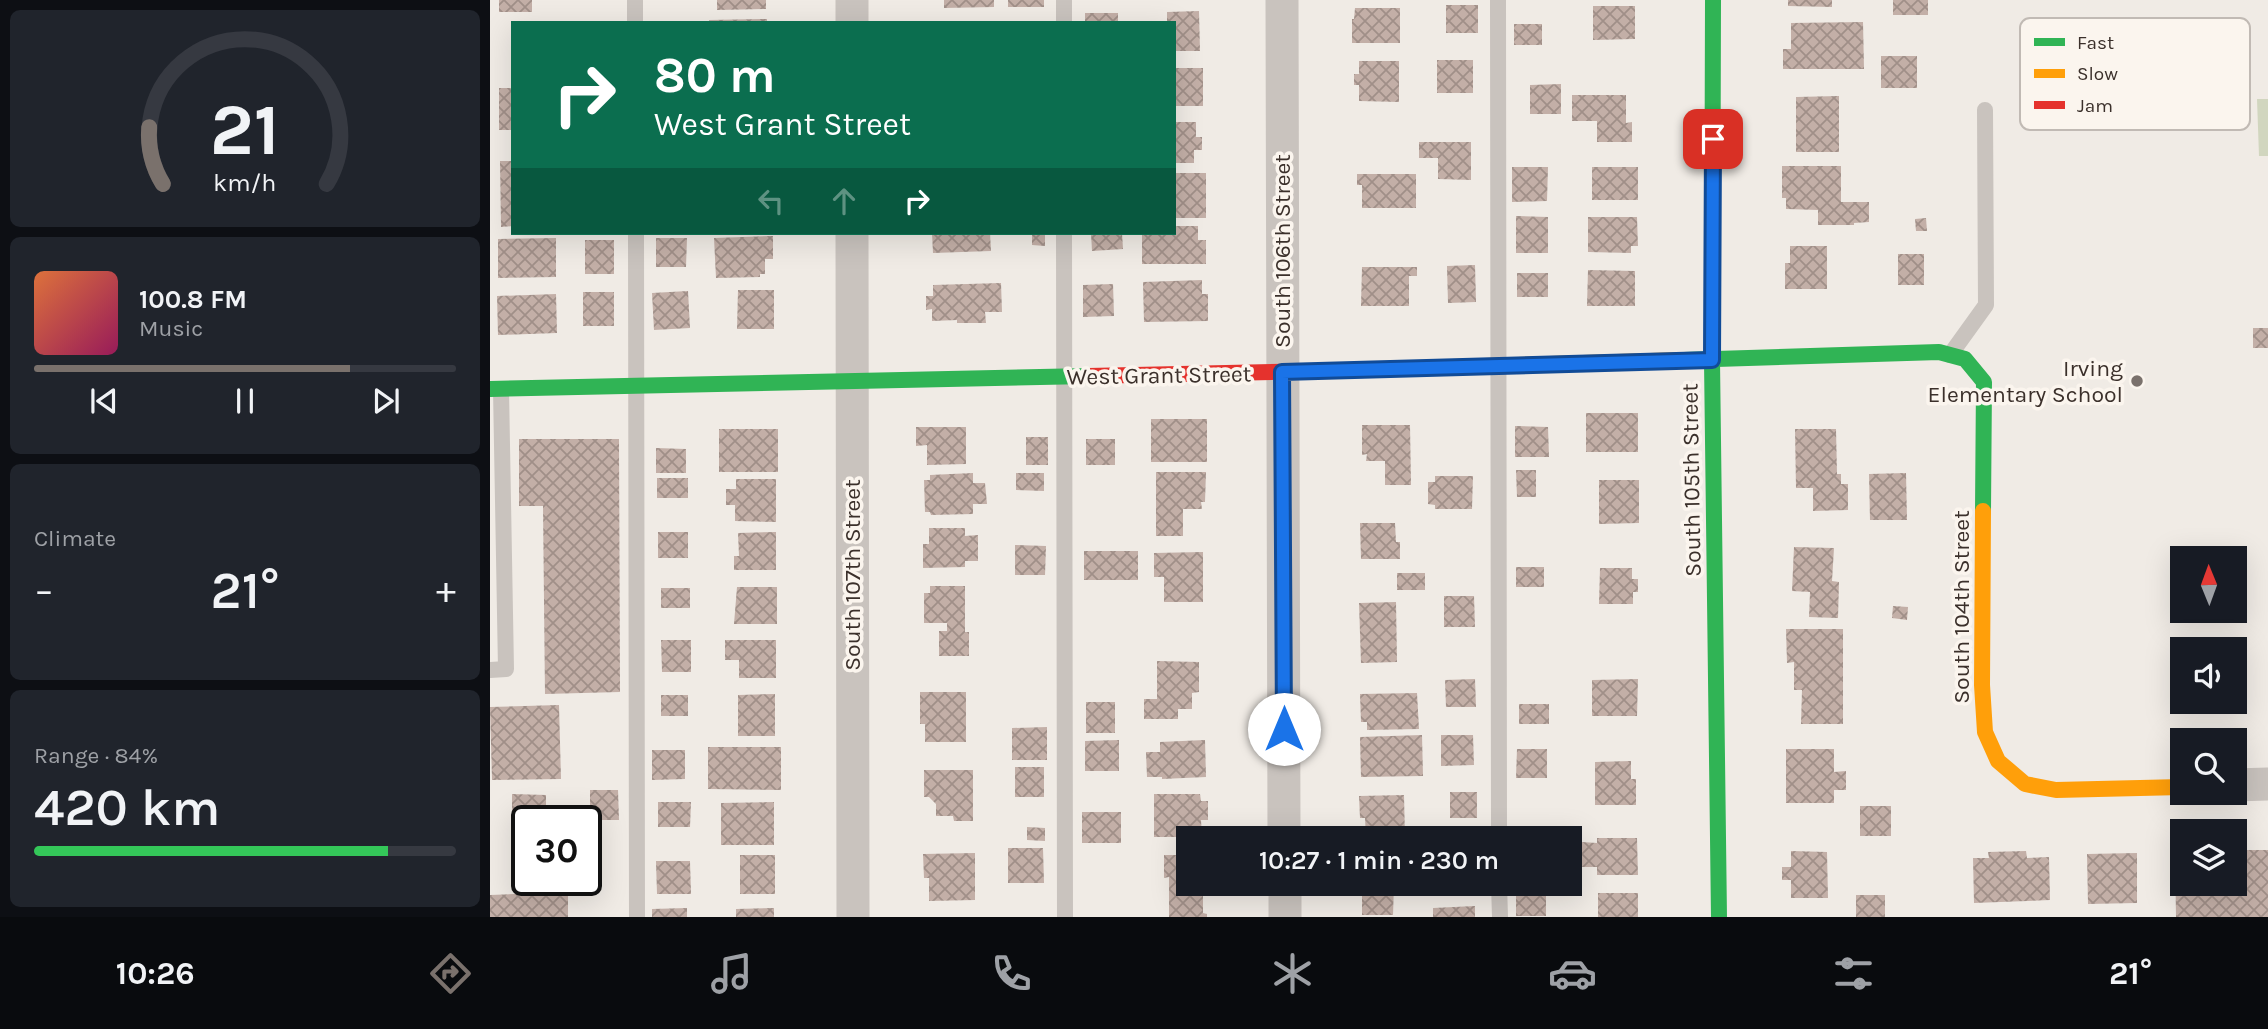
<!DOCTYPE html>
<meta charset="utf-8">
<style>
body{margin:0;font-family:Karla,sans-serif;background:#20242c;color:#f1f3f6;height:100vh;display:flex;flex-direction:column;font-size:26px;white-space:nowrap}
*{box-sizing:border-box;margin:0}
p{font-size:23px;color:#9ea1a6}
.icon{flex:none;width:38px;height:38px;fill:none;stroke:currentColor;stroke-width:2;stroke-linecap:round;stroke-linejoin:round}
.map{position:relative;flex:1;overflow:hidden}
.panel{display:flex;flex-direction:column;gap:10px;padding:10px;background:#0d0f14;width:490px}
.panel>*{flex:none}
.banner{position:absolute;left:21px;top:21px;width:665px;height:214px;border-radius:0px;box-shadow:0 7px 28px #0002;background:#0b6e4f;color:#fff;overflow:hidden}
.needle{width:46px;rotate:359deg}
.tools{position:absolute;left:1680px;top:546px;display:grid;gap:14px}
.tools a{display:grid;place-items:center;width:77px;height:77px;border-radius:0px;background:#171b24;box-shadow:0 7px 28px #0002;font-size:35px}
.speed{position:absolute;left:21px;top:805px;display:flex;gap:14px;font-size:35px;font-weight:700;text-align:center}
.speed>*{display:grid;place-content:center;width:91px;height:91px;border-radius:50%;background:#171b24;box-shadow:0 7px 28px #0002;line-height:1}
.speed .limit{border:4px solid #111;border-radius:10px;background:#fff;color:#111}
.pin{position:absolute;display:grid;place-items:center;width:60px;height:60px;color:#fff;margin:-30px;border-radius:14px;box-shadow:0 4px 10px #0006}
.me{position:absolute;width:77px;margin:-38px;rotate:0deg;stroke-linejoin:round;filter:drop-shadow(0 0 5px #0008)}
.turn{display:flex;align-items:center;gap:24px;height:147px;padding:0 28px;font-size:32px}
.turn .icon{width:91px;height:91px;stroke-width:2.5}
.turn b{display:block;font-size:49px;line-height:60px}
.lanes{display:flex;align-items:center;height:66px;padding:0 28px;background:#0003;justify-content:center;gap:35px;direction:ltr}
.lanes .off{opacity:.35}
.big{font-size:52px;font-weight:600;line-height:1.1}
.panel .tile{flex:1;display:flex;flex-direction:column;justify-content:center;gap:10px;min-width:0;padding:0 24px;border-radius:10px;background:#20242c}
.panel .dial{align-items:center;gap:0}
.dial svg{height:182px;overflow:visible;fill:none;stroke:#363941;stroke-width:7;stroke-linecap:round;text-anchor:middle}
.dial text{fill:#f1f3f6;stroke:none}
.song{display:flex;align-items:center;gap:21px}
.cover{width:84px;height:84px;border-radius:10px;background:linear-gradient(135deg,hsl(20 70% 55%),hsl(330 70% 35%))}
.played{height:7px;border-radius:4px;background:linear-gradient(90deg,#7a716c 75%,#363941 75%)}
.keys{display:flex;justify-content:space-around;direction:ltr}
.heat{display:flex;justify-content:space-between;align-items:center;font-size:38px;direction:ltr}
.charge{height:10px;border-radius:5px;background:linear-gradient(90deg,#34c759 84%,#363941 0)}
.trip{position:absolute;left:686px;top:826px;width:406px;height:70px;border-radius:0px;background:#171b24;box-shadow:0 7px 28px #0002;font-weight:600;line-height:70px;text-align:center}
.tabs{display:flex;height:112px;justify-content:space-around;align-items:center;background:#090b0e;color:#9ea1a6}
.tabs .icon{width:49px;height:49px}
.tabs .active{color:#7a716c}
.tabs b{font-size:32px;color:#f1f3f6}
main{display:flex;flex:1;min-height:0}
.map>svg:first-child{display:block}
.green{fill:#d1d6bf}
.building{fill:url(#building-cross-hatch)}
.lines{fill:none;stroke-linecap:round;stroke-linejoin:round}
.lane{stroke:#c9c3be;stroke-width:16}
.street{stroke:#c9c3be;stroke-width:33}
.fast{stroke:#30b455;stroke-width:16}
.slow{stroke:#ff9f0a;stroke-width:16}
.jam{stroke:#e5322d;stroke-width:16}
.route-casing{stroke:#114b97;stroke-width:18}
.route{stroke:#1a73e8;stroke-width:12}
.poi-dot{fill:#7a716c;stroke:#fbf5ee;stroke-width:2.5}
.labels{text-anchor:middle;stroke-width:7;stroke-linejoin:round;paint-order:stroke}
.street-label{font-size:23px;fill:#3b302b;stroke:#fbf5ee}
.poi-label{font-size:23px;fill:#3b302b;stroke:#fbf5ee;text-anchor:end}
.key{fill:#fbf5ee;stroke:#c1bab4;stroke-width:2}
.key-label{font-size:19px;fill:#3b302b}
</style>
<main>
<section class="panel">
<div class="tile dial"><svg viewBox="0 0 100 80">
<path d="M14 69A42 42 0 1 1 86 69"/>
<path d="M14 69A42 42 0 0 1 8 44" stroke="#7a716c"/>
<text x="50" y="56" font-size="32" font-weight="700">21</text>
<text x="50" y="72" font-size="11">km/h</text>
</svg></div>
<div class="tile">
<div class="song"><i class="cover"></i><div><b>100.8 FM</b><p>Music</p></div></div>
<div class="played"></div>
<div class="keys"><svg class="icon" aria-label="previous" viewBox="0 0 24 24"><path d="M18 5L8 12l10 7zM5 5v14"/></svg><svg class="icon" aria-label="pause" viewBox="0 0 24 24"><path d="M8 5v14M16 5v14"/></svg><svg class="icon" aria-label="next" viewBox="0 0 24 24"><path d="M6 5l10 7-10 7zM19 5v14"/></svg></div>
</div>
<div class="tile"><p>Climate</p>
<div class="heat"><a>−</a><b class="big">21°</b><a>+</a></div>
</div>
<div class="tile"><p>Range · 84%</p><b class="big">420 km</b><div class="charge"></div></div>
</section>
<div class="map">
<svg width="1778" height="917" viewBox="0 0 1778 917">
<defs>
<pattern id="building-cross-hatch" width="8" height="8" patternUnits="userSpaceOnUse" patternTransform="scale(1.75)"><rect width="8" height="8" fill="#c3afa7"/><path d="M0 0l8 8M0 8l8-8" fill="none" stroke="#a08f88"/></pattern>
</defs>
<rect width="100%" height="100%" fill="#f0ebe5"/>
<path class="green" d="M1767,99H1778V156H1769Z"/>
<g class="building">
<rect x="9" y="0" width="33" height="12"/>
<path d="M227,0H276V9L227,10Z"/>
<path d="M454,0H504V7L454,8Z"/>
<rect x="518" y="0" width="36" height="7"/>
<path d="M1298,0H1342V7L1298,6Z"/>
<rect x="1403" y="0" width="35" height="15"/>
<rect x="956" y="5" width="32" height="28"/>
<path d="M1103,6H1145V39L1103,40Z"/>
<path d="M865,8H910V43H862V19H864Z"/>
<path d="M709,11L710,51H684V23H677V12Z"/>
<rect x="595" y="13" width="33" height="10"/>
<path d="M277,19V23H219V20Z"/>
<path d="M1373,22L1374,69H1293V49H1301V23Z"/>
<rect x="1024" y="24" width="28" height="21"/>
<rect x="1391" y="56" width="36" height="32"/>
<rect x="947" y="60" width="36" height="33"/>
<path d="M869,61H909V102L869,101V85H864V74H869Z"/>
<rect x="684" y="68" width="29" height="38"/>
<path d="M1071,84V114H1040V85Z"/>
<rect x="9" y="88" width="14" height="42"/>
<path d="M1082,95H1136V123L1142,122V142H1107V121H1082Z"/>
<path d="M1349,96V152H1306V97Z"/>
<path d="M684,122H706V137H712V150H704V163H684Z"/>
<path d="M929,142H981V180L948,179V158H929Z"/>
<path d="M10,161H23V226L11,227Z"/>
<path d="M1292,166H1351V202H1379V222L1364,223V225H1328V210L1296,209V198H1292Z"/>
<path d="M1022,167H1058L1057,201L1022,202Z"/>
<rect x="1102" y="167" width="46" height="33"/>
<rect x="684" y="173" width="32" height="45"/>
<path d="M867,174H926V208H872V185H867Z"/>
<path d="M1026,216L1058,217V253H1026Z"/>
<path d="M1098,217H1147L1148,246H1141V253L1098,252Z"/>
<path d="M1436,218L1437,231H1426L1425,219Z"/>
<path d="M684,226H708V240H716V264H652V233H684Z"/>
<path d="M442,233H500L501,251L443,253Z"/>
<path d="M542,233H555V246L542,245Z"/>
<path d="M601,233H632L633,249L602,251Z"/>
<path d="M283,236V259H275V274H270V277L226,278L224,238Z"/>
<path d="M66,238V277L8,278V239Z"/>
<path d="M166,238H197L196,267H166Z"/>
<rect x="95" y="240" width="29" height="34"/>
<path d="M1300,246H1337V289H1295V263H1300Z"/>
<rect x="1408" y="254" width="26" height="31"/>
<path d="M985,265L986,302L958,303L957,266Z"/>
<path d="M872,267H927V276H919V306H871Z"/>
<path d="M1098,270L1145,271V306H1097Z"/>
<rect x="1027" y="273" width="31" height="24"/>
<path d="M712,280V294H718V321L654,322L653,282Z"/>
<path d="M511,283L512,312H495L496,323H467V320L442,321V309L436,310V296H443V285Z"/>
<path d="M623,284L624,316L593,317V285Z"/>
<path d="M248,290H284V329H247Z"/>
<path d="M198,291L200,328L164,330L162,293Z"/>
<rect x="93" y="292" width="31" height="34"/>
<path d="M66,294L67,333L8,335L7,296Z"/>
<rect x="1763" y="328" width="15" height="20"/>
<rect x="1096" y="413" width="52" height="39"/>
<rect x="661" y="419" width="56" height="43"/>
<path d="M872,425H920L921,485H895V461H876L877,454L872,455Z"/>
<path d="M1025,426L1058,427L1059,457H1025Z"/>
<path d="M426,427H476V464L437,465V445L426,446Z"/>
<rect x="229" y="429" width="59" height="43"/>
<path d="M1305,429H1346L1347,474H1351V484H1358V510L1323,511V488H1306Z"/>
<rect x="536" y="437" width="22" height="28"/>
<path d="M29,439H129L130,692L55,694L53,506H29Z"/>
<rect x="596" y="439" width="29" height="26"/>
<path d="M166,448L196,449V473H166Z"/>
<path d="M1026,470H1046V497H1027Z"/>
<path d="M666,472H716L715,502H711L712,509H693V536H666Z"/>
<path d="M483,473V483H495L497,504H483V514L441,515L440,512H435L434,480H440V475Z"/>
<path d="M526,473H554V491L526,490Z"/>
<path d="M1416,473L1417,520H1380L1379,474Z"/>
<path d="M945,476H983L982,509H945V505L938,504V482H945Z"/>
<rect x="167" y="478" width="31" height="20"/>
<path d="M246,479H286V522L245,521V505H236V489H246Z"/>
<path d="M1109,480H1149V523L1109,524Z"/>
<path d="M870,523H905L906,542H910V559H871Z"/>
<path d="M439,528H475V536L488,535V561H475V567L433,568V544H439Z"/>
<rect x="168" y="532" width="30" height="26"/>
<path d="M286,532V570H244V556H249L248,533Z"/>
<path d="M525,545L556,546L555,575H525Z"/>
<path d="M1304,547L1344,548L1342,581L1349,582L1348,618L1319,617L1320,592L1302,591Z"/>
<rect x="594" y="551" width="54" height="29"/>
<path d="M713,552V602H674V577H664V553Z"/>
<rect x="1026" y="567" width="28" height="20"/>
<path d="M1110,568H1142V579H1148V592H1143V604H1109Z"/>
<rect x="907" y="573" width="28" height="17"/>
<path d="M440,586H475V632H479V656H449V631H457V623H434V593H440Z"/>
<path d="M247,587H287V624H244Z"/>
<rect x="171" y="588" width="29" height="20"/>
<path d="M954,596H984L985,627H954Z"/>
<path d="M906,602L907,662L871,663L869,603Z"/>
<path d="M1403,606L1418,607L1417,620L1402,618Z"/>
<path d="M1296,629H1353V724H1311L1312,690H1304V662L1297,663Z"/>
<path d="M171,640H201V672H172Z"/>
<path d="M235,640H286V678H249V660H235Z"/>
<path d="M667,661L709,662V692L702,693V709H688V719H654V699H667Z"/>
<path d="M985,679L986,707H956L955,680Z"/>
<path d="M1148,679L1147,716H1102V680Z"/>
<path d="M430,692H476V742H435V724H430Z"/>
<path d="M927,693L929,729L877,730V722H871L870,694Z"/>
<path d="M285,694V736H248V695Z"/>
<rect x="171" y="695" width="27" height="21"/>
<rect x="596" y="702" width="29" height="31"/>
<rect x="1029" y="704" width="30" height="20"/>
<path d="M69,705L71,779L2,780L0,707Z"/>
<path d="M557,727V760H522V728Z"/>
<path d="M932,735L933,776L871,777L870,737Z"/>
<path d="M951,735H983L984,765L951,766Z"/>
<path d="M629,740V771H595V741Z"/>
<path d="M715,740L716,777L672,779V777H657L656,752H670V742Z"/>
<path d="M218,747H291V790L218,789Z"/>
<path d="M1027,749H1057V778H1026Z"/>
<path d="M1296,749H1344V772L1356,771V790H1344V803H1296Z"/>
<path d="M162,750H195V779L162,780Z"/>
<path d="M1141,761V779H1146V805H1105V762Z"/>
<rect x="525" y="767" width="29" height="30"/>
<path d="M434,770H483V821H464L463,816H446V804L439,797H434Z"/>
<path d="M100,790H128L129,820H100Z"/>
<rect x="960" y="792" width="27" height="26"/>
<path d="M22,794L56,795V821H37V838L22,837Z"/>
<path d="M664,794H710L711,801H718V820H711L712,837H664Z"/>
<path d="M914,795L915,838H876L875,818H870L869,796Z"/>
<path d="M168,802H201L200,827H168Z"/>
<path d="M284,802V845H231V803Z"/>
<rect x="1370" y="806" width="31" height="30"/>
<rect x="592" y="812" width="39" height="31"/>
<path d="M537,827L555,828V841L537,840Z"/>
<path d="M1107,838H1147L1148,875H1107V867H1092V842L1107,843Z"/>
<path d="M518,848H553L554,883H518Z"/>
<path d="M1745,850H1778V917H1686L1685,851H1692V884H1745Z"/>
<path d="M1301,851L1337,852L1338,898H1301V880H1292V867H1301Z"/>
<path d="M1536,851L1537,858L1559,857L1560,900L1484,903L1483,858H1499L1498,852Z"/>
<path d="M485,853V900L439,901V878H434L433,854Z"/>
<path d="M1647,853V903L1598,904L1597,854Z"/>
<rect x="250" y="855" width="35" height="39"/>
<path d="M674,855H698V884H713V913L717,914V917H679V877L674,878Z"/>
<path d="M166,861H200L201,894H167Z"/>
<path d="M872,884H904L903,915H872Z"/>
<path d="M78,892V917H0V895Z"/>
<rect x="1026" y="893" width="30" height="23"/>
<rect x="1108" y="893" width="40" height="24"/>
<rect x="1366" y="895" width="29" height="22"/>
<path d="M985,906V917H943V908Z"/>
<path d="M197,908V917H162V909Z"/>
<path d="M284,908V917H246V909Z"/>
</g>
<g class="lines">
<g class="lane">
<path d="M145,0V23"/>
<path d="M574,0V23"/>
<path d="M1008,0L1009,838"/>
<path d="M146,233L147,917"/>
<path d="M574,233L575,917"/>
<path d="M1460,355L1496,305L1495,110"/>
<path d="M0,670L16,669L11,389"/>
<path d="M1009,884L1010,917"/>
</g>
<g class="street">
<path d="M362,0V23"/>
<path d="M792,0L794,838"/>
<path d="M362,233L363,917"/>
<path d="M1745,785L1778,784"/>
<path d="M795,884V917"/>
</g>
<g class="fast">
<path d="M1223,0L1222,361L1229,917"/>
<path d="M1194,360L1449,352L1475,359L1494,382L1493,511"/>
<path d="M0,389L598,376"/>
</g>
<g class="slow">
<path d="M831,371L1194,360"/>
<path d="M1493,511L1492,685L1495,732L1508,761L1535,784L1566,790L1692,787"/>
</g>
<path class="jam" d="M598,376L831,371"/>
</g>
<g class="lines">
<g class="route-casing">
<path id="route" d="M794,729L792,372L1222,360L1223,139"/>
</g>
<use href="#route" class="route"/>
</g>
<circle class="poi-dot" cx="1647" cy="381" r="7"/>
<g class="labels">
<g class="street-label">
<text transform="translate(792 251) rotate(-90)" y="8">South 106th Street</text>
<text transform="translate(669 375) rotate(-1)" y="8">West Grant Street</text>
<text transform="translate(1201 480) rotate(-91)" y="8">South 105th Street</text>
<text transform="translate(362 575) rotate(-90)" y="8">South 107th Street</text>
<text transform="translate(1471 607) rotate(-90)" y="8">South 104th Street</text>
</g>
<g class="poi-label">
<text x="1633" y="376">Irving<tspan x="1633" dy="26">Elementary School</tspan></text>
</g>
</g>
<rect x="1530" y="18" width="230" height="112" rx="10" class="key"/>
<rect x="1544" y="38" width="31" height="8" fill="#30b455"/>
<rect x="1544" y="69" width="31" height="9" fill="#ff9f0a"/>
<rect x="1544" y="101" width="31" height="8" fill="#e5322d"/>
<g class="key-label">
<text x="1587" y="49">Fast</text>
<text x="1587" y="80">Slow</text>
<text x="1587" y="112">Jam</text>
</g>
</svg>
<div class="tools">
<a><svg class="needle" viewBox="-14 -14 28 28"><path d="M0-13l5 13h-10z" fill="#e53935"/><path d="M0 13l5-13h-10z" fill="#9ea1a6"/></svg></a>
<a><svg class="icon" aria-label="sound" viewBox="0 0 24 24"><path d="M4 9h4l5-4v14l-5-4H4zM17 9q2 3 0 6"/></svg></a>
<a><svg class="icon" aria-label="search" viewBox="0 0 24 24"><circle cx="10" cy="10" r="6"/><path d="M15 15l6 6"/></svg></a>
<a><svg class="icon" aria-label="layers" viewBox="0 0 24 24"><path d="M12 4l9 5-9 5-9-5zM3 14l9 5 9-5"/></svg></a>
</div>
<div class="speed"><div class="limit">30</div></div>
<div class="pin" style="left:1223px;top:139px;background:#d93025"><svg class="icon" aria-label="arrive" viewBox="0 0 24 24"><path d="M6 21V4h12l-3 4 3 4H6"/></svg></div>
<svg class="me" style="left:794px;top:729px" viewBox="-20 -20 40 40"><circle r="19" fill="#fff"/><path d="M0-13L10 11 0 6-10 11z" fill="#1a73e8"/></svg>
<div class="trip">10:27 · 1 min · 230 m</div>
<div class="banner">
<div class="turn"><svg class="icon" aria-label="right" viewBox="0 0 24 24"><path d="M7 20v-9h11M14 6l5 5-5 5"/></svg><div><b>80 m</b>West Grant Street</div></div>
<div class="lanes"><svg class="icon off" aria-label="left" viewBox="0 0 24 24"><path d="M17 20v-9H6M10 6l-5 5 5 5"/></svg><svg class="icon off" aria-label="ahead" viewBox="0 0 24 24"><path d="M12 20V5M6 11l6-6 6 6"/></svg><svg class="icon" aria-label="right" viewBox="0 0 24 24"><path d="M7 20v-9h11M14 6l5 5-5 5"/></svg></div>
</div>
</div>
</main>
<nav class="tabs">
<b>10:26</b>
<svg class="icon active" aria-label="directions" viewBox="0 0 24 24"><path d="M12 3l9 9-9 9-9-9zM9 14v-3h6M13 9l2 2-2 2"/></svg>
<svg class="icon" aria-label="music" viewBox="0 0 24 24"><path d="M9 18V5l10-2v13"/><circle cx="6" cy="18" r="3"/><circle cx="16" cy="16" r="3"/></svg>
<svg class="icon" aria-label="phone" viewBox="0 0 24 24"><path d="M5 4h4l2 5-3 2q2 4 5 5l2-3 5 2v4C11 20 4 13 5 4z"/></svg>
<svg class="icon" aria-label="climate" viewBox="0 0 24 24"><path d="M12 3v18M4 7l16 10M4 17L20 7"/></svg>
<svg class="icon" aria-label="car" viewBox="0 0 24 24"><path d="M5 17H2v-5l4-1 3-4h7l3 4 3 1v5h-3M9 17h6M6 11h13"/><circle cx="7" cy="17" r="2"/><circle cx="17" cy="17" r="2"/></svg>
<svg class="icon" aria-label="filters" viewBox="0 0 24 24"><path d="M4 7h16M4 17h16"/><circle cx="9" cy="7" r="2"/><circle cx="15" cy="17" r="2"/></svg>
<b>21°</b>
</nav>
